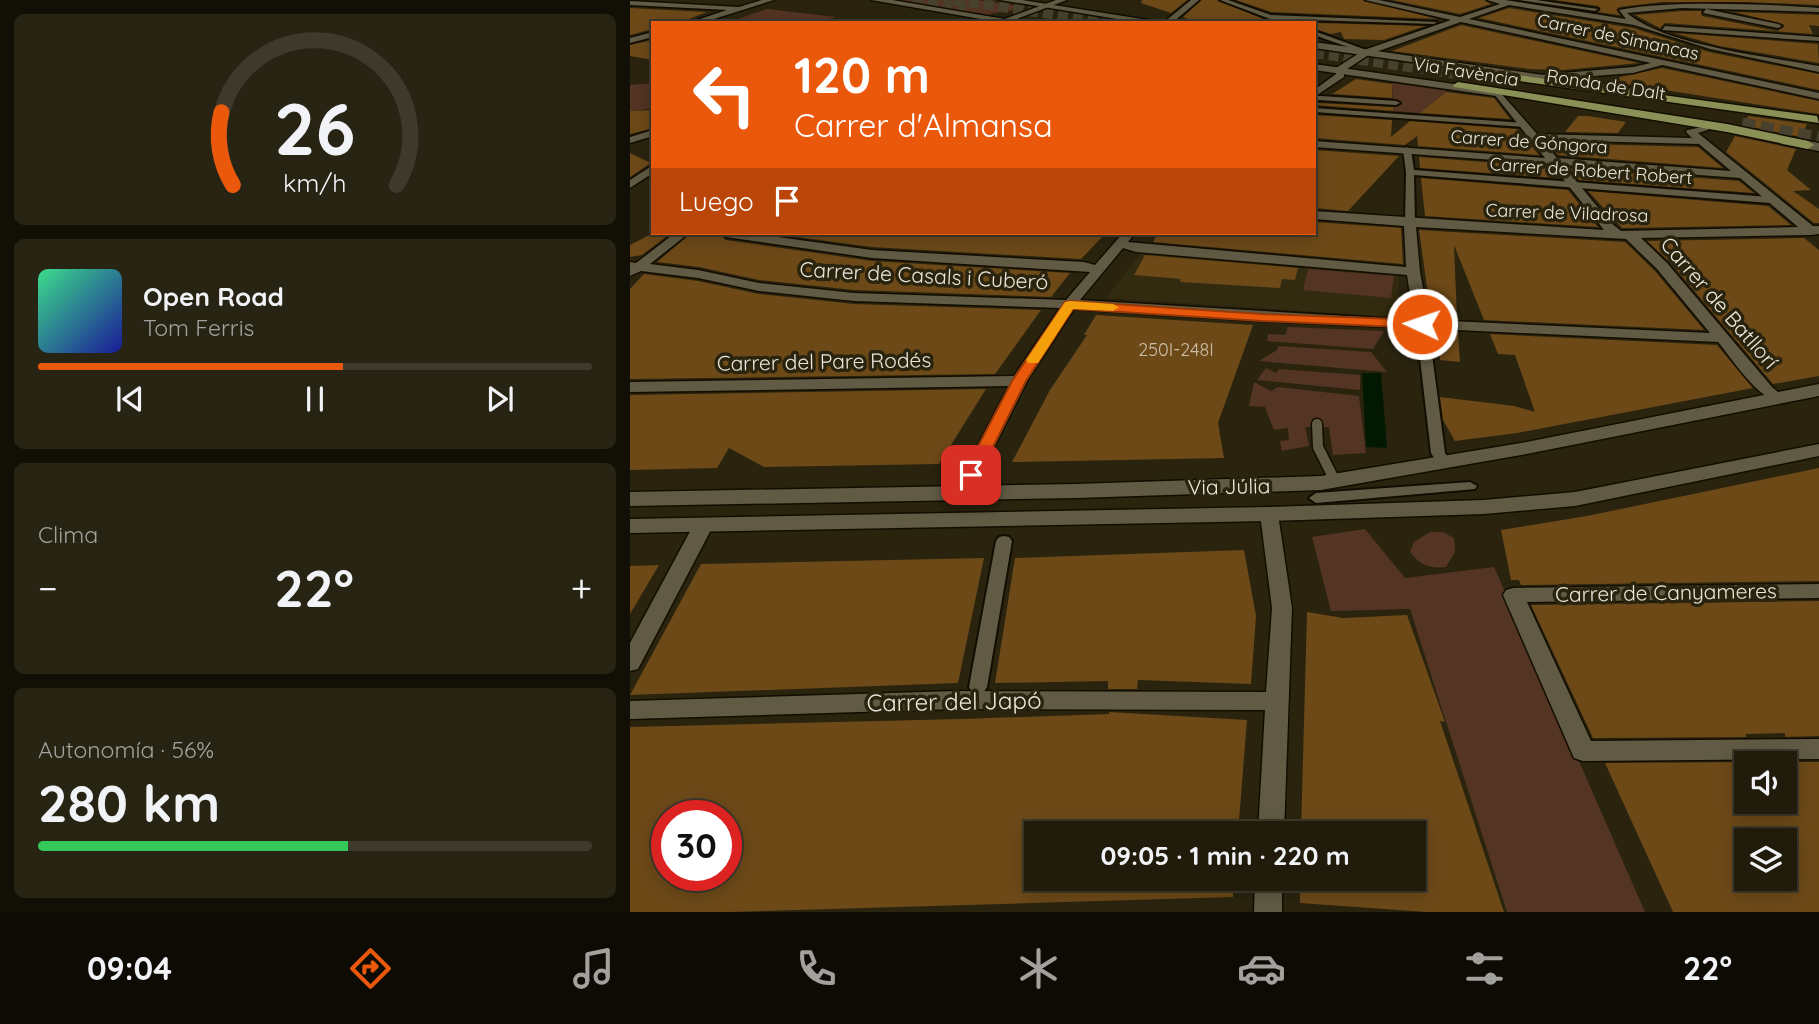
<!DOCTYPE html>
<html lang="es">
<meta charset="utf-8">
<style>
body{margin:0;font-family:Quicksand,sans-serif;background:#282414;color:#f1f3f6;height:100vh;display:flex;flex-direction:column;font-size:26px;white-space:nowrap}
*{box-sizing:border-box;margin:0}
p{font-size:23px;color:#a2a19d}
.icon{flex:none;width:38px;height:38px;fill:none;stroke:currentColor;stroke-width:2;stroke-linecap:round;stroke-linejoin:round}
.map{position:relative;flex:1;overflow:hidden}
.side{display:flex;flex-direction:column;gap:14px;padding:14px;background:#120f06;width:630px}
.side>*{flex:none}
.hud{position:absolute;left:21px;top:21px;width:665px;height:214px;border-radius:0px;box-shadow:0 4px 18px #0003,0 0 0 2px #3d392c;background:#ea580c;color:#fff;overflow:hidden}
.buttons{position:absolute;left:1104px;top:751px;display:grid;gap:14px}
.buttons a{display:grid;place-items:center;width:63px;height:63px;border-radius:0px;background:#201b0b;box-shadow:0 4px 18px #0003,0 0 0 2px #3d392c;font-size:35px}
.speed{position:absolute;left:21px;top:800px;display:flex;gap:14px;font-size:35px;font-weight:700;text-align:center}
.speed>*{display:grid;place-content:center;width:91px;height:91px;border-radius:50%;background:#201b0b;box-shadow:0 4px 18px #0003,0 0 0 2px #3d392c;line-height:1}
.speed .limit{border:10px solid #d22;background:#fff;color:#111}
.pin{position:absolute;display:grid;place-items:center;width:60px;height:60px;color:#fff;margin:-30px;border-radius:14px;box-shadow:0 4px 10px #0006}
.me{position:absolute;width:77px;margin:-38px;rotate:273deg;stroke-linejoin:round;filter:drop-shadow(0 0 5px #0008)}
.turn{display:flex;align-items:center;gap:24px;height:147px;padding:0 28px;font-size:32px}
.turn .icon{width:91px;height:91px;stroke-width:2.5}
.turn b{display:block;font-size:49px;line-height:60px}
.then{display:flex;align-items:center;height:66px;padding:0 28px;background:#0003;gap:14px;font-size:26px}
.big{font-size:52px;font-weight:800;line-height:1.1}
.side .card{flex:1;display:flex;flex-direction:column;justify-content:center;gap:10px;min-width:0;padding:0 24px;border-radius:10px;background:#282414}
.side .dial{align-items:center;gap:0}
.dial svg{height:182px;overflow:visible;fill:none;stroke:#3d392c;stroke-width:7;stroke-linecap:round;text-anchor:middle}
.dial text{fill:#f1f3f6;stroke:none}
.song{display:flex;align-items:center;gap:21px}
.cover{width:84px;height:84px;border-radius:10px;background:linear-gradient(135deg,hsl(150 70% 55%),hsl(240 70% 35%))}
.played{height:7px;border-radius:4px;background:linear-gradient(90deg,#ea580c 55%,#3d392c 55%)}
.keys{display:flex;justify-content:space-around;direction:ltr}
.heat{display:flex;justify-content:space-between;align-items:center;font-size:38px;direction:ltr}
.charge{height:10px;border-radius:5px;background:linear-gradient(90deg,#34c759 56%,#3d392c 0)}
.trip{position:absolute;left:394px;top:821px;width:402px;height:70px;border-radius:0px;background:#201b0b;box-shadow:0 4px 18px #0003,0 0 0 2px #3d392c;font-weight:800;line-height:70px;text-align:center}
.menu{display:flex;height:112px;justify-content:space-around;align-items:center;background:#0d0b04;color:#a2a19d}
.menu .icon{width:49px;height:49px}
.menu .on{color:#ea580c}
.menu b{font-size:32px;color:#f1f3f6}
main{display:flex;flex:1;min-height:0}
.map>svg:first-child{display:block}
.built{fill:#332b0f}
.green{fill:#543423}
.water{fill:#021800}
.building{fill:#6d4918;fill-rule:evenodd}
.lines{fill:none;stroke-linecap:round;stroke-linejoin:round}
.trunk-tunnel-far1{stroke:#47412d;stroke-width:10;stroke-dasharray:10 5;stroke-linecap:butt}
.trunk-tunnel{stroke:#47412d;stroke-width:13;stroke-dasharray:13 6;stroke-linecap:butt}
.service-casing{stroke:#130d00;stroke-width:13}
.pedestrian-casing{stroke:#130d00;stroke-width:4}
.minor-casing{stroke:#130d00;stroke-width:3}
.tertiary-casing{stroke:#130d00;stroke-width:3}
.trunk-casing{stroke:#130d00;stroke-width:3}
.service{stroke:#615b45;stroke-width:10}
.pedestrian{fill:#615b45;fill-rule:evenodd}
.minor{fill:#615b45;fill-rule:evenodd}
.tertiary{fill:#615b45;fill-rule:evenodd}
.trunk{fill:#8a9056;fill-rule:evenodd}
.route{fill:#ea580c;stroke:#983908;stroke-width:2}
.slow{fill:#f59e0b}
.labels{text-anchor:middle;stroke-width:7;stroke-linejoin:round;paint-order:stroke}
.far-street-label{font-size:18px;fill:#eae6da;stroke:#2a240f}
.number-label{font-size:18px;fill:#cbbfaa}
.street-label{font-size:21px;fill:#eae6da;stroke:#2a240f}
.near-street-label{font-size:24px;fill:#eae6da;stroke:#2a240f}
</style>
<main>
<section class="side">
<div class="card dial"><svg viewBox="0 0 100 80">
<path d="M14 69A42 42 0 1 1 86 69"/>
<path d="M14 69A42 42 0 0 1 9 37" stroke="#ea580c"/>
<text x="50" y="56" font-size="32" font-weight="700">26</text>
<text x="50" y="72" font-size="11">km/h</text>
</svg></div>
<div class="card">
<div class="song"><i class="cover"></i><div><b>Open Road</b><p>Tom Ferris</p></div></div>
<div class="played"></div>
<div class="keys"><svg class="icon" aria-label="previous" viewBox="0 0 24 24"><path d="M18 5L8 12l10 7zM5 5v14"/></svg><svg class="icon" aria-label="pause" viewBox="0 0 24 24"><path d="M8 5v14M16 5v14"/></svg><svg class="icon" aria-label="next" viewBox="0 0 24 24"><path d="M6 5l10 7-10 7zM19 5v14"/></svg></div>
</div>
<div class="card"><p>Clima</p>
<div class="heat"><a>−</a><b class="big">22°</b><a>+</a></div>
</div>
<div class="card"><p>Autonomía · 56%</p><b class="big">280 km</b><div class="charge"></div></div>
</section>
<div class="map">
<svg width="1189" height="912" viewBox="0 0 1189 912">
<rect width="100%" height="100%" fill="#2a240f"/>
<path class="built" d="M511,253L769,275L767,317L476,298Z"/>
<g class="green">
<path d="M261,0H347L396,7C383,12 371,10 358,15Z"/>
<path d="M137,9L206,17L190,23H96Z"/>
<path d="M23,83V108L0,112V85Z"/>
<path d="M762,83L817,91L790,113L763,111Z"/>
<path d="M678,269L764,276L761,298L673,290Z"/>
<path d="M658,327L754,331L743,349L637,341L638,334L655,335Z"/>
<path d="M648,346L741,352L757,372L629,361L647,350Z"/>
<path d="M636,368L646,373L649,369L730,375V390L627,380Z"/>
<path d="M624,382L641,391L648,387L729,396L736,453L703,455L699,427H675L679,446L652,451L650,441L659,440L658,428L644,430L635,407L619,406Z"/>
<path d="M735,529L775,578L864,567L1015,912H877L780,609L701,611L682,537Z"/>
<path d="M800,532H813L824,538L825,552L816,567C800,569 790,565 780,552L784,542Z"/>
</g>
<path class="water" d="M732,373H751L757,448L736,447Z"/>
<g class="building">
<path d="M512,0H557L541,13L511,3Z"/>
<path d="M572,0H587L643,23L622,20L608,22L600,20L568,23L553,17Z"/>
<path d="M606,0H732L807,19L641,12Z"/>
<path d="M762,0H854L861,4L830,14Z"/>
<path d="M924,0H1189V5L1116,2H1033L989,7L986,10L990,15L968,12L971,9L968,6Z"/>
<path d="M0,8L77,12L49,23H23V29L0,35Z"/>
<path d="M879,8L1003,28L1079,52L1189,74V90L849,18Z"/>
<path d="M1052,11H1071L1072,16L1147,31L1154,27L1153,24L1104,12L1189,15V26L1179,25L1183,34L1035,23L1030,28L1005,15Z"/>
<path d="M651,22L795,26L754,40L714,39L711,32L701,34L684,29V23Z"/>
<path d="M831,25L1009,63L933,70L899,69L762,51Z"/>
<path d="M1044,33L1188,44L1189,63L1089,46Z"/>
<path d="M23,40V60L0,56V45Z"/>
<path d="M1032,68L1189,101V114L983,82L990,77Z"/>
<path d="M726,79L762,84V98L702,94Z"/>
<path d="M816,92L864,98L880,119L790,113Z"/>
<path d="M688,103L763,107V111L684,105Z"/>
<path d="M23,110V128L0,134V111Z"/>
<path d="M684,115L762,120L761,137L780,121L887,129L909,155L788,146L787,136L775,145L684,138Z"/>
<path d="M948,116H958L996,122L988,133L935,132Z"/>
<path d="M1118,116L1177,124L1171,137L1112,125Z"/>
<path d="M1105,136L1166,149L1157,170L1181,190L1163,191L1189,209V223H1184L1096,152Z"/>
<path d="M918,143L1068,147L1093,168L928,155Z"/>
<path d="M684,150L769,156L718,211L684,208Z"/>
<path d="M0,153L21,163L0,177Z"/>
<path d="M789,157L920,167L929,178L790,168Z"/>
<path d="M939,168L1109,181L1124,193L949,180Z"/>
<path d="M791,178L938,190L968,227L795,216Z"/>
<path d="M958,191L1138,206L1161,225L992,228Z"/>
<path d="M684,222L771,228L773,264L523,242L528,233H684Z"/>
<path d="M789,230L995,242L1025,271L1074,330L854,320L824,245L827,319L801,316Z"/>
<path d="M23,233H41L12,255L0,257V245Z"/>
<path d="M61,233H88L96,240L242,261L440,273L421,297L224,290L129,280L69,267L27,262Z"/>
<path d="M137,233H476L451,259L242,247Z"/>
<path d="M1174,238L1189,250V376L1143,384L1039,261L1017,241Z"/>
<path d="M515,255L668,268L665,280L652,279L650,288L550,282L551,279L504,275Z"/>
<path d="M14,274L68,281L129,294L224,304L411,310L365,374L0,379V289Z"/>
<path d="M466,315L623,325L588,423L594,458L382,462L420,390L457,335H454Z"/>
<path d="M808,332L828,333L830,362L810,360Z"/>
<path d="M860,334L1087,345L1123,388L887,433L825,441L813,420L810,397L884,406L905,412L885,355L868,354Z"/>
<path d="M356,389L309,464L134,467L99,448L87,468L0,470V395Z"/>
<path d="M1189,468V581L891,585L889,580H881L871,530L957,516Z"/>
<path d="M614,550L626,616L621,684L508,680L507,689H478V681L365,683L385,558Z"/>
<path d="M354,558L328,683L0,695L71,564Z"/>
<path d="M29,565L0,614V566Z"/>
<path d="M1189,601V736L1155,737V733L1116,734V737L963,738L901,605Z"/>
<path d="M677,612L713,618L777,615L815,722L810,721L874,912H797L670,903V878H784V833H671Z"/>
<path d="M479,712L617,720L608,833H406V878H604L603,897L99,912H0V727L331,719L479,714ZM37,816H96V875H37Z"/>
<path d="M1116,762V802H1155V762H1189V912H1043L975,763ZM1116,840H1155V878H1116Z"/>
</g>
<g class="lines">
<g class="trunk-tunnel-far1">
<path d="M283,0L336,8"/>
<path d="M324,0L480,23"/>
<path d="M684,53L839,76"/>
</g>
<path class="trunk-tunnel" d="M1112,124L1189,138"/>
<g class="service-casing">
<path id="service" d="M687,424L688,447L705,481"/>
</g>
<g class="pedestrian-casing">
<g id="pedestrian">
<path d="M590,0H598L641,15L807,22L804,24L650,19L648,22Z"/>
<path d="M889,0H906L968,9L965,11Z"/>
<path d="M684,31L739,51L740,52L735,53L684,35Z"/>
<path d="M691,96L766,101L770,103L766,105L688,100V96Z"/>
<path d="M684,108L894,123L898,125L894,127L684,112Z"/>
<path d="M777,147L781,150L784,170L1140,197L1145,200L1140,203L784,175L785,223L780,226L775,223L776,172L773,150Z"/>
<path d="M792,321L798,324L815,453L821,463L814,467L809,466L801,453L786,324Z"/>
<path d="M840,482L847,486L845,489L686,503L679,498L686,493Z"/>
<path d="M374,536L379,537L382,541L357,687L354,692L348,694L342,692L339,687L366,541L369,537Z"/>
</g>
</g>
<g class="minor-casing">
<g id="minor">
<path d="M132,0H144L71,23H58L97,10L0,5V1L109,7Z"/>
<path d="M426,0H437L376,23H364Z"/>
<path d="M561,0H569L542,23H533Z"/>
<path d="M735,0H749L830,17L870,4L857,0H875L996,19L989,10C1037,0 1137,4 1189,8V12L1052,8L997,13C1034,45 1139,57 1189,66V72L1080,49L1004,25L879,5L839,19L1189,93V99L1032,65L1003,73L912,80L908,77L909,75L1003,67L1021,63L831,22L740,54L714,71V77L684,97V90L706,74V68L734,50L821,20Z"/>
<path d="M1076,9L1148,24L1152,26L1148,28L1073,13Z"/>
<path d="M1035,26L1189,37V41L1032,30Z"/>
<path d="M23,32V37L0,43V38Z"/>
<path d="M869,91L907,134L1062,138L1056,132L1057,130L1078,126V130L1068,133L1183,226H1189V234L1181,235L1011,238L1037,263L1142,387L1154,397L1152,400C1131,405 1101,357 1088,342L632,321L444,309L397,381L341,493L332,499L323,493L379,386L0,392V382L384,376L430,308L224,301L129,291L68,278L11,271L0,276V262L6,263L45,233H59L20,264L68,270L129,283L224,293L436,300L460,272L242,258L96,237L90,233H120L242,250L454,262L465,265L493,233H505L498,242L776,267L774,226L684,219V211L974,230L921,164L684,147V141L915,158L864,94ZM912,140L1069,144L1101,171L927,158ZM933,165L1110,178L1168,227L991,231L980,222ZM786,227L996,239L1027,269L1080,333L799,320L790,272ZM493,248L506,252L777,275L784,320L450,300Z"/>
<path d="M23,130V136L0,143V137Z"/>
<path d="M23,165V173L0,188V180Z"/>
<path d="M639,508L648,514L662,608L654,833H628L635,710L326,709L0,719V701L326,691L636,692L642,608L630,514Z"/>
<path d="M74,518L81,520L84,524L8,669L0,671V643L64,524L67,520Z"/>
<path d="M1189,584V598L897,602L961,741L1189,739V759L953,761L944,758L873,595L876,590L883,588Z"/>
<path d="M625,878H652V912H624Z"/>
</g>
</g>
<g class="tertiary-casing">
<g id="tertiary">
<path d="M241,0H262L398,23H374Z"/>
<path d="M370,0H392L537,23H512Z"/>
<path d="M684,42L997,87L1003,90L997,93L684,48Z"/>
<path d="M684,64L866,90L872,93L866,96L684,70Z"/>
<path d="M1156,137L1189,143V151L1152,144V138Z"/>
<path d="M1189,384V396L891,455L691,490L447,498L0,506V492L447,484L691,476L891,443Z"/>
<path d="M1189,444V456L945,506L854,514L639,521L0,533V519L639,507L854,500L945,492Z"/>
</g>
</g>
<g class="trunk-casing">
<g id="trunk">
<path d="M843,69L1187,116L1189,123L839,74L838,72Z"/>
<path d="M828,82L1097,124L1178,141L1184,145L1178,149L1097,132L824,87L823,85Z"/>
</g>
</g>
<use href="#service" class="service"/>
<use href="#pedestrian" class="pedestrian"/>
<use href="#minor" class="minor"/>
<use href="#tertiary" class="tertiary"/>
<use href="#trunk" class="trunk"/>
</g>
<path class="route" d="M440,301L632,314L792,320L799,324L792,328L632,321L443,309L396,381L347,479H335L333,475L382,381L435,302Z"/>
<path class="slow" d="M440,301L483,304L489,307L483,311L443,309L408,363H398L396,360L435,302Z"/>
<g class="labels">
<g class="far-street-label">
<text transform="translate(988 37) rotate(12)" y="6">Carrer de Simancas</text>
<text transform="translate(836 72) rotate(9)" y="6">Via Favència</text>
<text transform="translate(976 85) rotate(9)" y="6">Ronda de Dalt</text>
<text transform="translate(899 142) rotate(4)" y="6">Carrer de Góngora</text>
<text transform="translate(961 171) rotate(4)" y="6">Carrer de Robert Robert</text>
<text transform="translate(937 213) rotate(2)" y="6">Carrer de Viladrosa</text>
</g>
<g class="number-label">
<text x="546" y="356">250I-248I</text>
</g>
<g class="street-label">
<text transform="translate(294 276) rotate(3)" y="7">Carrer de Casals i Cuberó</text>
<text transform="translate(1089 303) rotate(49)" y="7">Carrer de Batllorí</text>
<text transform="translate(194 362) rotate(-1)" y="7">Carrer del Pare Rodés</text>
<text transform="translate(599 487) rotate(-1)" y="7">Via Júlia</text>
<text transform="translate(1036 593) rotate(-1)" y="7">Carrer de Canyameres</text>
</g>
<g class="near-street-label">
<text transform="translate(324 702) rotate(-1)" y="8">Carrer del Japó</text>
</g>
</g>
</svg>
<div class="buttons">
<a><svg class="icon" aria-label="sound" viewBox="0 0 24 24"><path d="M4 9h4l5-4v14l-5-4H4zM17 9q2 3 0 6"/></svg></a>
<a><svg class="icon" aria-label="layers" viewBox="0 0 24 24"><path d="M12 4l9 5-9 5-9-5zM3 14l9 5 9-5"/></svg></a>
</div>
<div class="speed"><div class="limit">30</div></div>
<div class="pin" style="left:341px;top:475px;background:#d93025"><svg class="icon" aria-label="arrive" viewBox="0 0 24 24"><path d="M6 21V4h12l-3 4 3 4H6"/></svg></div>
<svg class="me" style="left:792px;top:324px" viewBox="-20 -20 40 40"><circle r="17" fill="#ea580c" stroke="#fff" stroke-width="3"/><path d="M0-11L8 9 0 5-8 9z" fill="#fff"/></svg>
<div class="trip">09:05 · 1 min · 220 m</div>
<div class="hud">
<div class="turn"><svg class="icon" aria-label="left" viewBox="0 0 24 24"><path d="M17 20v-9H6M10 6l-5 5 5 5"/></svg><div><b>120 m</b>Carrer d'Almansa</div></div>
<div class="then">Luego<svg class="icon" aria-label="arrive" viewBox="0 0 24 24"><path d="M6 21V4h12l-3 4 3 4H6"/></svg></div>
</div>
</div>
</main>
<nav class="menu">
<b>09:04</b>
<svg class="icon on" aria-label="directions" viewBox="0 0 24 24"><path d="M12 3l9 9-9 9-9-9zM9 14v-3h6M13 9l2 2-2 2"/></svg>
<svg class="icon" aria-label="music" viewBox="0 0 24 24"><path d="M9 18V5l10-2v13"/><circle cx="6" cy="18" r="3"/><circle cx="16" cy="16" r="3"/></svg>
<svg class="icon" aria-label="phone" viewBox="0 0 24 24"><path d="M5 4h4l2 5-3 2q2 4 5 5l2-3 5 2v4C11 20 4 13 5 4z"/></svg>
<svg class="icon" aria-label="climate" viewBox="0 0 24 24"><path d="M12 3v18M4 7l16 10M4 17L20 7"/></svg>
<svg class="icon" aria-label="car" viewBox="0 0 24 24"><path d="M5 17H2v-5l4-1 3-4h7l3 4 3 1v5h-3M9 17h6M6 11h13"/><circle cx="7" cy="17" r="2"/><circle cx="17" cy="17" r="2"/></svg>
<svg class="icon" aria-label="filters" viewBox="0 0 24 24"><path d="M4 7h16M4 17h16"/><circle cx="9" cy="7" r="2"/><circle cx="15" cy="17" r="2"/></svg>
<b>22°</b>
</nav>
